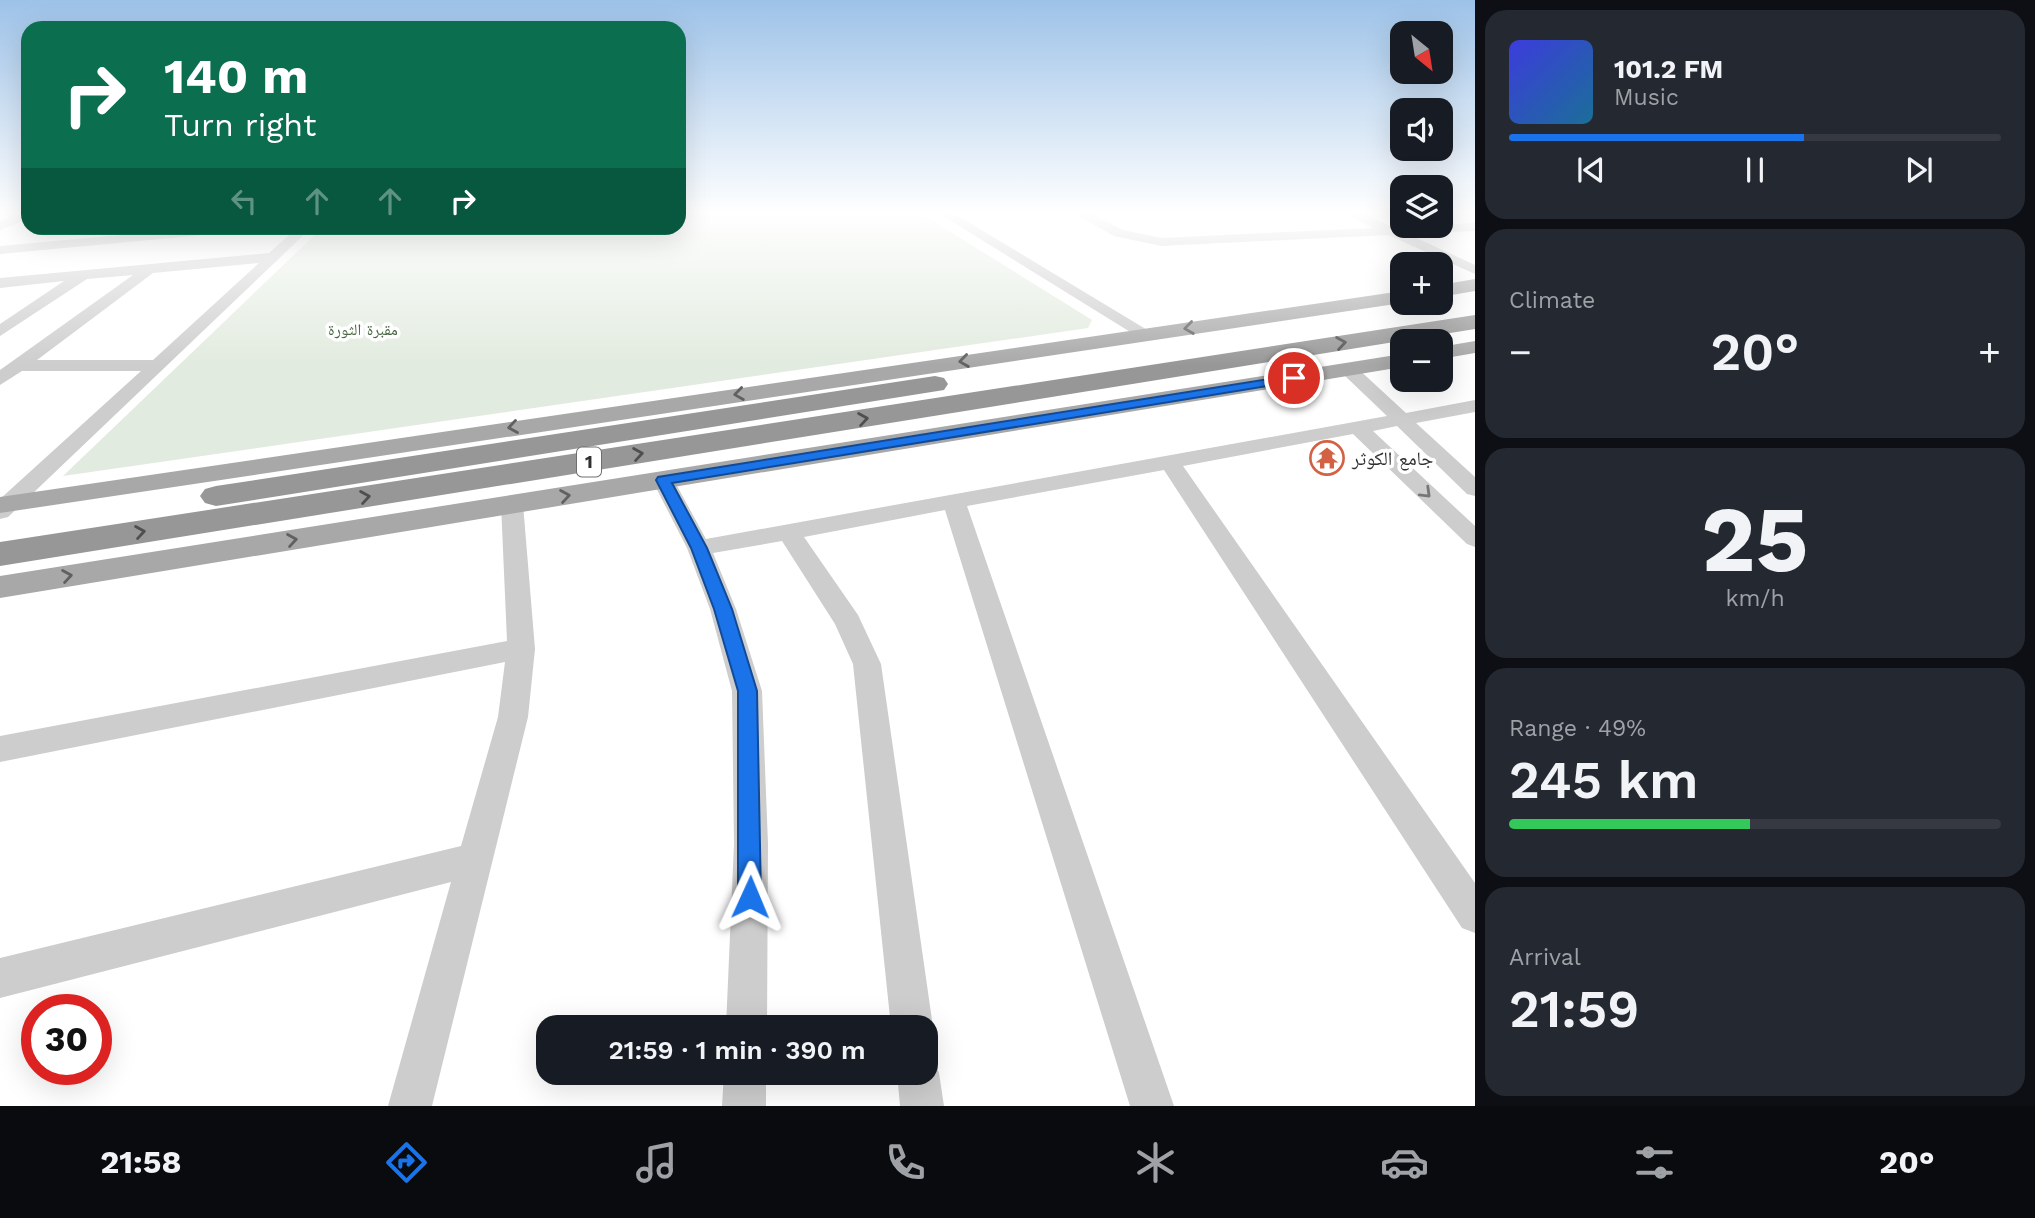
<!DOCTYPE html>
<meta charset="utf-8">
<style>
body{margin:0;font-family:"Work Sans","Noto Naskh Arabic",sans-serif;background:#242831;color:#f1f3f6;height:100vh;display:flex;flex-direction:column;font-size:26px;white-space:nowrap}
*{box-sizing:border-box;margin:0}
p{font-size:23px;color:#9ea1a6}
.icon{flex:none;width:38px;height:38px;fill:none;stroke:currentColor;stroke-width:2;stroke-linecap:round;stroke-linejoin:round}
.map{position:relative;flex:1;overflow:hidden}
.side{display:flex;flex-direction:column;gap:10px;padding:10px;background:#0d0f14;width:560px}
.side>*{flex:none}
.guide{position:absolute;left:21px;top:21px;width:665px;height:214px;border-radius:21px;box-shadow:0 7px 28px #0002;background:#0b6e4f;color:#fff;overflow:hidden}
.needle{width:46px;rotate:150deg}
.tools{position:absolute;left:1390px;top:21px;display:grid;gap:14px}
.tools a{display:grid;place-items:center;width:63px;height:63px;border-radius:14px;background:#171b24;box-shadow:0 7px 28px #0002;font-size:35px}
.speed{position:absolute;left:21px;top:994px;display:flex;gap:14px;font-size:35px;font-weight:700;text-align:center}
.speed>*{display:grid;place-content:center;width:91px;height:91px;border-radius:50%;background:#171b24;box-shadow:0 7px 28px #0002;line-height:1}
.speed .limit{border:10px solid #d22;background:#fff;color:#111}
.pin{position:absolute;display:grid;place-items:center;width:60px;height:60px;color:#fff;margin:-30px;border:4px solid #fff;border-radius:50%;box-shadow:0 2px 7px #0007}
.me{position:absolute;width:77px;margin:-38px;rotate:1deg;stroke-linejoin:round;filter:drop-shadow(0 0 5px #0008)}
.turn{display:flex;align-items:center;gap:24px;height:147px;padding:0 28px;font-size:32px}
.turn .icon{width:91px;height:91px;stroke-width:2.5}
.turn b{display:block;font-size:49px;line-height:60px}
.lanes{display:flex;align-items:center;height:66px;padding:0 28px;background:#0003;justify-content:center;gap:35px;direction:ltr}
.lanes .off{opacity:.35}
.big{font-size:52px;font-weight:600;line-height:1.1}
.side .card{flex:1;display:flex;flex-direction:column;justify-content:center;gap:10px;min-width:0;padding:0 24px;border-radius:21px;background:#242831}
.side .dial{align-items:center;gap:0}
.dial b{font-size:91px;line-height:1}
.song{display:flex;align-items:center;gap:21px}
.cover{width:84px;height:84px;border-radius:10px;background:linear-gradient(135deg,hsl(240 70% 55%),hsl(200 70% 35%))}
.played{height:7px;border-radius:4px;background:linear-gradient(90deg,#1a73e8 60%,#363941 60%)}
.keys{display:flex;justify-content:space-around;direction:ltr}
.heat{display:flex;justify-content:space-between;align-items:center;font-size:38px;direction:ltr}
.charge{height:10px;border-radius:5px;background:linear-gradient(90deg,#34c759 49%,#363941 0)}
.trip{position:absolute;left:536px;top:1015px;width:402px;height:70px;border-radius:21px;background:#171b24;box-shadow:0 7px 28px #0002;font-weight:600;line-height:70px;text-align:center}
.tab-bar{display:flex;height:112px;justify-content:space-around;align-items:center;background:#090b0e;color:#9ea1a6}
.tab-bar .icon{width:49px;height:49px}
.tab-bar .current{color:#1a73e8}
.tab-bar b{font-size:32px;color:#f1f3f6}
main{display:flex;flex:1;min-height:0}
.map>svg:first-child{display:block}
.green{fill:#e2ebdf}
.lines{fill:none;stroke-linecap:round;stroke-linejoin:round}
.minor{fill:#cdcdcd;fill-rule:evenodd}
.major{fill:#a8a8a8;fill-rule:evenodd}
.highway{fill:#979797;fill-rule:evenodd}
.oneway{stroke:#606060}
.oneway2{stroke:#4f4f4f}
.oneway3{stroke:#777}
.route{fill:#1a73e8;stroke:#114b97;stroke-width:2}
.labels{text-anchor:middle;stroke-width:7;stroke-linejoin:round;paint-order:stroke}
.far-park-label{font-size:16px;fill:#486741;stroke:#fff}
.shield{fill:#fff;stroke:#6e6e6e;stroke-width:2}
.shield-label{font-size:18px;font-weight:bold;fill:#303030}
.poi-label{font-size:19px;fill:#303030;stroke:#fff;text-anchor:start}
</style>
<main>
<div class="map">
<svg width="1475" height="1106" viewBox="0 0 1475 1106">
<rect width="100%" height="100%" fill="#fff"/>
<path class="green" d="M679,211H917L1092,320L1088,328L63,476L322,228H679Z"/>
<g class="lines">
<g class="minor">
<path d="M24,211H28V219L0,230V221Z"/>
<path d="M935,211H950L1154,334L1152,338H1140Z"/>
<path d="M1070,211H1086L1123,230L1161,238L1373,228L1341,211H1358L1392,227L1475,223V231L1408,234L1475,265V274L1388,235L1161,246L1114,236Z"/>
<path d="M198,228H242L235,232L0,254V246Z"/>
<path d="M297,228H311L8,517L0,519V499L141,371H22L0,385V370L133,275L87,279L0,336V324L64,281L0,288V278L269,253ZM259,263L153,360H37L153,273Z"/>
<path d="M1349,365L1355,366L1406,413L1475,400V412L1416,423L1475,477V496L1467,494L1397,426L1373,431L1475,526V547L1467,544L1353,434L1183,466L1475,883V933L1462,928L1164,470L967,506L1174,1106H1130L945,510L804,537L858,615L881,664L933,1027L926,1042V1027H891L853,664L835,624L782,541L713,553L736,609L762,691L768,844L767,1027H726L734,844L732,691L710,609L687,548L652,480L655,475H671L706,539L1387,416L1343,374L1340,370Z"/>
<path d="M512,497L520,499L523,504L535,649L528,717L432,1106H388L451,882L0,998V958L461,846L498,717L505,662L0,762V736L507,641L501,504L504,499Z"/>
<path d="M926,1055L933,1058L939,1073L944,1106H900L897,1073H926Z"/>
<path d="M724,1073H766V1106H722Z"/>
</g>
<g class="major">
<path d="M1475,279V291L1440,297V285Z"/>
<path d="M1402,291V303L0,513V497Z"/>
<path d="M1475,341V353L1440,359V347Z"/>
<path d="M1402,354V367L0,598V576Z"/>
</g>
<g class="highway">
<path d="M1475,315V329L0,566V542Z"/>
<path d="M935,376L944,378L948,384L944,390L216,506L205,503L200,496L205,489L216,486Z"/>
</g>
</g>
<defs><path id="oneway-chevron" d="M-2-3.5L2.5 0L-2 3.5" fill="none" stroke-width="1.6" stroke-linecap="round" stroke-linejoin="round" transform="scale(1.75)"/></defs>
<g class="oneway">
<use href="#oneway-chevron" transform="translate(1189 328) rotate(172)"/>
<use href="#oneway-chevron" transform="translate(964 361) rotate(172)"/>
<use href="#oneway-chevron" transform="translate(739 394) rotate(172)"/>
<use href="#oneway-chevron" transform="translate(513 427) rotate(171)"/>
<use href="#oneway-chevron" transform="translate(565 496) rotate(-9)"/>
<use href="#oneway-chevron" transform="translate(292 540) rotate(-9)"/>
<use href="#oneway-chevron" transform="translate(67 576) rotate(-9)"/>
</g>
<g class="oneway2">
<use href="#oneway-chevron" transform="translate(1341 343) rotate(-9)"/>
<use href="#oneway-chevron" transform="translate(863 419) rotate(-9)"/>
<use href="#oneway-chevron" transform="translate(638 454) rotate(-9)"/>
<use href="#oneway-chevron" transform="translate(365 497) rotate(-9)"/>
<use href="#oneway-chevron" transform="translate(140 532) rotate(-9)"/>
</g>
<use class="oneway3" href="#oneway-chevron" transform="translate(1426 493) rotate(44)"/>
<linearGradient id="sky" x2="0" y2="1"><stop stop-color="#9dc2e8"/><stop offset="0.58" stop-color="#fff"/><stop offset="1" stop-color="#fff" stop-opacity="0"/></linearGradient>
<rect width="1475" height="366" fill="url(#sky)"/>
<path class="route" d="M1294,375L1298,376V381L672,483L707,548L732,609L757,691L761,897L758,905L750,908L741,905L738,897V691L714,609L691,548L656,480L658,477Z"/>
<defs>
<g id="temple-ring" transform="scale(1.75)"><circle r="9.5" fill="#fff" stroke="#d36245" stroke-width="1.5"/><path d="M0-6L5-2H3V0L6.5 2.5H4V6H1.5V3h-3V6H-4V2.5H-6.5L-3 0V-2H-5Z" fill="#d36245"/></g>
</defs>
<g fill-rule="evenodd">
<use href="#temple-ring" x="1327" y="458"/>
</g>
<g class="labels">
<g class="far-park-label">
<text x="363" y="335">مقبرة الثورة</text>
</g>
<rect class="shield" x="577" y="447.5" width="24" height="29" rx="5"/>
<g class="shield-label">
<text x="589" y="468">1</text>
</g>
<g class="poi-label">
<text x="1352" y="465">جامع الكوثر</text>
</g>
</g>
</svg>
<div class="tools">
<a><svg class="needle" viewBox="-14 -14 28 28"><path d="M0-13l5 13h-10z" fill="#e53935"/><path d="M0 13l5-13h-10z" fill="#9ea1a6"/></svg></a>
<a><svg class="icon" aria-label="sound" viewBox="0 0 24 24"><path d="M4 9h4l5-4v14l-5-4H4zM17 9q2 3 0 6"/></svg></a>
<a><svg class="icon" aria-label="layers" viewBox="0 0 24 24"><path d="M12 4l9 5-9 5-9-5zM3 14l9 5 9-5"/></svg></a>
<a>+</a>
<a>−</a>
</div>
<div class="speed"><div class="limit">30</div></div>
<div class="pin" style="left:1294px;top:378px;background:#d93025"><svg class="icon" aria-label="arrive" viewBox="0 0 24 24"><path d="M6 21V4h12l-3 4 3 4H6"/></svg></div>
<svg class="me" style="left:750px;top:897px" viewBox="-20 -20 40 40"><path d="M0-17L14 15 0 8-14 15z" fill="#1a73e8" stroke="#fff" stroke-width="4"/></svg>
<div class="trip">21:59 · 1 min · 390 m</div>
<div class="guide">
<div class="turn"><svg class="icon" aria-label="right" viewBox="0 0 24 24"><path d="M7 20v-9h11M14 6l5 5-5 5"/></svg><div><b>140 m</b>Turn right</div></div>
<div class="lanes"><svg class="icon off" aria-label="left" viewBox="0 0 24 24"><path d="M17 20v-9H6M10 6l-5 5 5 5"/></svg><svg class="icon off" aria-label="ahead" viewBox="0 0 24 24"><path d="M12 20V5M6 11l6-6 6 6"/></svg><svg class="icon off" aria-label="ahead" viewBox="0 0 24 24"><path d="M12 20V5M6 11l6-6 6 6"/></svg><svg class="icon" aria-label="right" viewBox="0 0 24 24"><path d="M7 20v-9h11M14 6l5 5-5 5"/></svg></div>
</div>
</div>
<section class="side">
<div class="card">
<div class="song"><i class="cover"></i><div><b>101.2 FM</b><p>Music</p></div></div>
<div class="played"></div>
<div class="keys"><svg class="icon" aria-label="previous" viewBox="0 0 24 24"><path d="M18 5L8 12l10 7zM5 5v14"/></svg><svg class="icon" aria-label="pause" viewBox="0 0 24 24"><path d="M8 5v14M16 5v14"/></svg><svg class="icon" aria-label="next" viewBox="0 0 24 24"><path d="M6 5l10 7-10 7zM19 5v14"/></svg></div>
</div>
<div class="card"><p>Climate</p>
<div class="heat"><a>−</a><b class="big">20°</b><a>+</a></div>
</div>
<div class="card dial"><b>25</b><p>km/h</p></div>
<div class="card"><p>Range · 49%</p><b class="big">245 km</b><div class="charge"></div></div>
<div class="card"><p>Arrival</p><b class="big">21:59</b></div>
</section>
</main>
<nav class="tab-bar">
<b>21:58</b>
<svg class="icon current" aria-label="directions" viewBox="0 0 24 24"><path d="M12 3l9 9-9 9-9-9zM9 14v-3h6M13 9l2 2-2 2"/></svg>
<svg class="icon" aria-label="music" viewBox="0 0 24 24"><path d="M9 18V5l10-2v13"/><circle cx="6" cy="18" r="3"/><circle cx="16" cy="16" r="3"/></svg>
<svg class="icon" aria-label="phone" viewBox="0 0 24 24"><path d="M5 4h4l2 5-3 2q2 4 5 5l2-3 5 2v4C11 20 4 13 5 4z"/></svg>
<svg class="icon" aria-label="climate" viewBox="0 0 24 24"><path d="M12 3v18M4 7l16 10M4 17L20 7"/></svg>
<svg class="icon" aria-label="car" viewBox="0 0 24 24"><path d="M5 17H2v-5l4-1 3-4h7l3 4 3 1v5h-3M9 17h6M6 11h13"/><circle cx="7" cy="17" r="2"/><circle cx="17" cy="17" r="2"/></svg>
<svg class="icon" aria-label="filters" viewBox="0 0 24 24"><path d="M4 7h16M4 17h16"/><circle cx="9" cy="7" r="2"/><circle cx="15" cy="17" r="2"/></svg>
<b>20°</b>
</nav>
